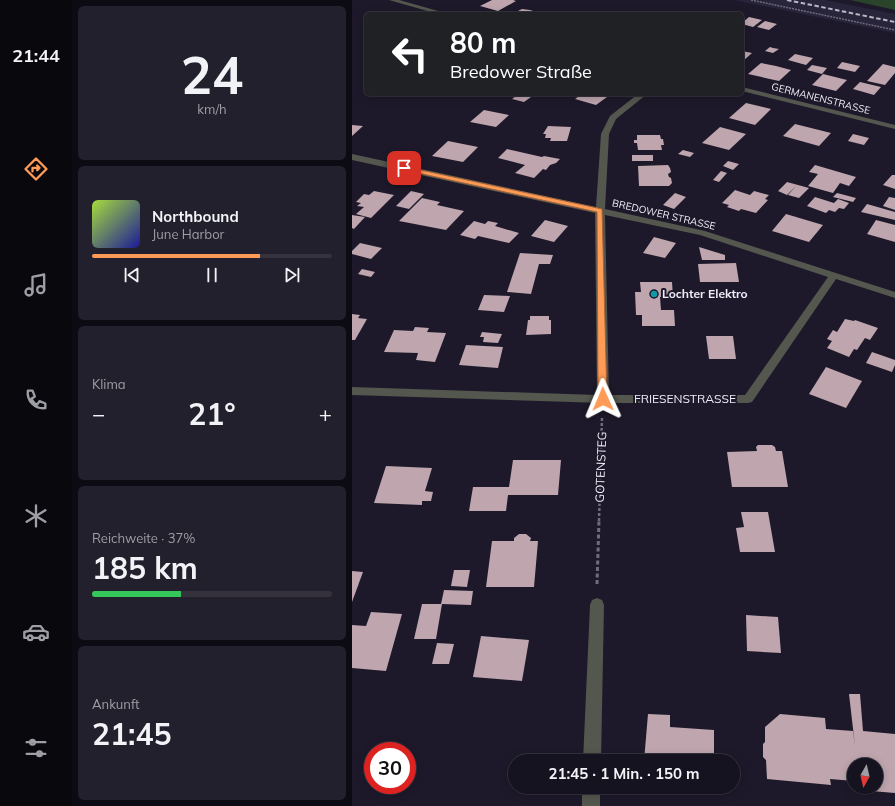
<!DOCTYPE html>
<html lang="de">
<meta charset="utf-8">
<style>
body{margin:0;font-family:Mulish,sans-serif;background:#23202d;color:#f1f3f6;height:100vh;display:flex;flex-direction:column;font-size:15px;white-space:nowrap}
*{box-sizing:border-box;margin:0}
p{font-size:13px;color:#9e9ea5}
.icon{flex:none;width:22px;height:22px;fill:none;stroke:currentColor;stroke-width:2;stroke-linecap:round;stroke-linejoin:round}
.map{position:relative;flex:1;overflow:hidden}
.side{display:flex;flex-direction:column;gap:6px;padding:6px;background:#0c0a12;width:280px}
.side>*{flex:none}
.guide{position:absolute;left:12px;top:12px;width:380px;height:84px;border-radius:6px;box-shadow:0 2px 10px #0003,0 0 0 1px #35323e;background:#202124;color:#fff;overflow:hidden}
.needle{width:26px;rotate:188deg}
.controls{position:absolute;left:495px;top:758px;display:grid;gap:8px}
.controls a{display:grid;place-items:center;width:36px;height:36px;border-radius:50%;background:#161320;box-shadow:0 2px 10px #0003,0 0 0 1px #35323e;font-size:20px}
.speed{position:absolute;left:12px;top:742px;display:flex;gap:8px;font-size:20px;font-weight:700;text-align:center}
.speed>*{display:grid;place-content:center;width:52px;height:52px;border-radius:50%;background:#161320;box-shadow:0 2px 10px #0003,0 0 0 1px #35323e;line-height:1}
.speed .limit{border:6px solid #d22;background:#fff;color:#111}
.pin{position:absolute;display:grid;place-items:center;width:34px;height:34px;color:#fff;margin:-17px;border-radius:8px;box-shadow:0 2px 6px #0006}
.me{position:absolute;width:44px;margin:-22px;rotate:359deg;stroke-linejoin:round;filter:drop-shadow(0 0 3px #0008)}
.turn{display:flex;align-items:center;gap:14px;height:84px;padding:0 20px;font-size:18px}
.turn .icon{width:52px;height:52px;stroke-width:2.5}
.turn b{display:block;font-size:28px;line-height:34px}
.big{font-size:30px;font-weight:700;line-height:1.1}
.side .tile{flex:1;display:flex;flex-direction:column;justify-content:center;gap:6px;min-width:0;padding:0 14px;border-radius:6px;background:#23202d}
.side .dial{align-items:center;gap:0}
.dial b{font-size:52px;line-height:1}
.song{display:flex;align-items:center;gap:12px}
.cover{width:48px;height:48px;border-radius:6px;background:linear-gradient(135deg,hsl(80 70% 55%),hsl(240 70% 35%))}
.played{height:4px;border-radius:2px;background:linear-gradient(90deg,#fe9c57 70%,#35323e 70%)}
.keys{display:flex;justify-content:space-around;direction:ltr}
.heat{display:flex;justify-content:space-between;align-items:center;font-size:22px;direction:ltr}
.charge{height:6px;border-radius:3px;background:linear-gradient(90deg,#34c759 37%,#35323e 0)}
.trip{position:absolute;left:156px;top:754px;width:232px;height:40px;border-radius:20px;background:#161320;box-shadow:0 2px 10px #0003,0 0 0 1px #35323e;font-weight:700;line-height:40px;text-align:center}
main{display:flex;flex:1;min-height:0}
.tab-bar{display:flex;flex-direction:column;width:72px;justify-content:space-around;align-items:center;background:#09080d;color:#9e9ea5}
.tab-bar .icon{width:28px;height:28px}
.tab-bar .active{color:#fe9c57}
.tab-bar b{font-size:18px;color:#f1f3f6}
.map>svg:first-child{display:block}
.built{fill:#28243a}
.green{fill:#29442b}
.building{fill:#bea5ae}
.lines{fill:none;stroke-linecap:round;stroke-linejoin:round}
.path-far2{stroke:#6f6c7b;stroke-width:1.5;stroke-dasharray:2 1;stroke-linecap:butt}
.path-far1{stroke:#6f6c7b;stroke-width:2.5;stroke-dasharray:3 2;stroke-linecap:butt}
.path{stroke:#6f6c7b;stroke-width:3;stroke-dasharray:4 2.5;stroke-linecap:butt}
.minor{fill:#54574e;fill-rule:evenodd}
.rail{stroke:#b9b7c3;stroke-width:2;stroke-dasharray:4.5 2.5;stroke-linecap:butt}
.route{fill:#fe9c57;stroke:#a56539}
.culture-dot{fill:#0f9aa8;stroke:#1d192a;stroke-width:1.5}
.labels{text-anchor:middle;stroke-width:4;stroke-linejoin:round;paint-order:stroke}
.far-street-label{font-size:10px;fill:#efedf8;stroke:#1d192a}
.poi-label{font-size:12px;font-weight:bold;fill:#efedf8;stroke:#1d192a;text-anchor:start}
.street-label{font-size:12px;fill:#efedf8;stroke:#1d192a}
</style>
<main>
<nav class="tab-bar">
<b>21:44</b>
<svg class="icon active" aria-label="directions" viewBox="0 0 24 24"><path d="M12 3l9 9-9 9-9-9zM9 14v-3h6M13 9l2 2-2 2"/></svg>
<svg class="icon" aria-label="music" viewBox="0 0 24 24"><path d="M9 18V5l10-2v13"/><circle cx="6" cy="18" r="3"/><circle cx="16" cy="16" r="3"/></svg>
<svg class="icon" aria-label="phone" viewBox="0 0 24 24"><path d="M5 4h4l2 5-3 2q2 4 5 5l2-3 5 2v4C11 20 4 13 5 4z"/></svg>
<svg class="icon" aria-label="climate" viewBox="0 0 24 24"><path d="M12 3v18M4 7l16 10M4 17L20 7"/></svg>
<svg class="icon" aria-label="car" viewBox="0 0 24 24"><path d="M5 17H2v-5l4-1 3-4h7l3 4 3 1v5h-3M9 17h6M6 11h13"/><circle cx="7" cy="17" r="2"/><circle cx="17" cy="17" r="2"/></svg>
<svg class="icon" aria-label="filters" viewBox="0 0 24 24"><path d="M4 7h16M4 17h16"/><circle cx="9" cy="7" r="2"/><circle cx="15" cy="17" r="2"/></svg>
</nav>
<section class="side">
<div class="tile dial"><b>24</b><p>km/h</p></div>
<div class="tile">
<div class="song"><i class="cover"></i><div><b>Northbound</b><p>June Harbor</p></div></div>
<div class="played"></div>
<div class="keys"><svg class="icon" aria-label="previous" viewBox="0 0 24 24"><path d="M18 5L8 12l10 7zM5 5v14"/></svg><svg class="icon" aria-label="pause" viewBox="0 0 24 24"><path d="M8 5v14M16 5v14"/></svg><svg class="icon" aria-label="next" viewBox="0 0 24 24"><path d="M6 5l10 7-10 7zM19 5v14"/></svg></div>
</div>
<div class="tile"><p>Klima</p>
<div class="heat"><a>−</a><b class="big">21°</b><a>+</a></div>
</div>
<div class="tile"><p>Reichweite · 37%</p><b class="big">185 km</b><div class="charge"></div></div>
<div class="tile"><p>Ankunft</p><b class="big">21:45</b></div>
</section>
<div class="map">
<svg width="543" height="806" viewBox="0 0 543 806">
<rect width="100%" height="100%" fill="#1d192a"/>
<path class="built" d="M382,0H473L543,14V33Z"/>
<path class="green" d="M498,0H543V10Z"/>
<g class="building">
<path d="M140,0H161L164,1L146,11L128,6Z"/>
<path d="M170,9L178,10L187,13L160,14Z"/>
<path d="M397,17L410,20L401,27L390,24V23Z"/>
<path d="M413,21L425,24L417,30L405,27Z"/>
<path d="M418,47L421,48L427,49L421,53L413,51Z"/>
<path d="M390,51L400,53L391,61Z"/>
<path d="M443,54L461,58L454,65L436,60Z"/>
<path d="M490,62L508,66L503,72L485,68Z"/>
<path d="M409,63L424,66L439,70L427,81L396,74Z"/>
<path d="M531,64L543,67V73L533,85L515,81Z"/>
<path d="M460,65L475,68L470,74L455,70Z"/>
<path d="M471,74L495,80L484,91L460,85Z"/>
<path d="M508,82L529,87L522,95L501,89Z"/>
<path d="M167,94L179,97L172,102L160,99Z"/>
<path d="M230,94H244L255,97L244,105L223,99Z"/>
<path d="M394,103L419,109L403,125L377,118Z"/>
<path d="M132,110L157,115L144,127L118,122Z"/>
<path d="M443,124L479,133L467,146L431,136Z"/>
<path d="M0,125L11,126L0,136Z"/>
<path d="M196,126L219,127L215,141H198L199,138H193L194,134H191Z"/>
<path d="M368,127L394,134L377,150L350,143Z"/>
<path d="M501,134L517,138L512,145L496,141Z"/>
<path d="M285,135H308L309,139H311L312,145H309L310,150H286L285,143H282V140H285Z"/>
<path d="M96,141L126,147L111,162L80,156Z"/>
<path d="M155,149L190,157L192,156L208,159L204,163L198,165L194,170L191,169L182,178L163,173L173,165L146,158Z"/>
<path d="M331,150L342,153L338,157L326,154Z"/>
<rect x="280" y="155" width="21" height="6"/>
<path d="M376,161L387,164L381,170L371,166Z"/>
<path d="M316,165L318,168L319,172L316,174L317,177L319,178L320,183L317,186H287L286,166Z"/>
<path d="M463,165L504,177L497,186L488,183L481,193L456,186L466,174L457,172Z"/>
<path d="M369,171L375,173L367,182L361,180Z"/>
<path d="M540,175H543V189L531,185Z"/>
<path d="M435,182L457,188L447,198L436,195L444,186L435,195L426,191Z"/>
<path d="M383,190L398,195L402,191L417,195L413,199L416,200L404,213L389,209L387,211L375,207L377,205L370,203Z"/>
<path d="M22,191L42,195L19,218L4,214L12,207L5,206L9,203L4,202L12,194L17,195Z"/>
<path d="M59,191L72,194L57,209L44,206Z"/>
<path d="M323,193L334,197L322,209L311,205Z"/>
<path d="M485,193L504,198L501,202L481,197Z"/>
<path d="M463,197L482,203L486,199L497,203L492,209L487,208L483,212L477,210L474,213L455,206Z"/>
<path d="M537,197L543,198V210L531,206Z"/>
<path d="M70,198L88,202L85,205L112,211L94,230L47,221Z"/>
<path d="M515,204L543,212V220L509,212Z"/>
<path d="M434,214L471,225L457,242L420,231Z"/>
<path d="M0,215L13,217L2,229L0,228Z"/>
<path d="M193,220L216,226L202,242L179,236Z"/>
<path d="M524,220L543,225V242L515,234Z"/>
<path d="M122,221L133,224L136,221L146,223L143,226L167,233L157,243L126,236L123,239L108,235Z"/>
<path d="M302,237L324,243L313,258L291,253Z"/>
<path d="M8,243L30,248L19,259L0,254V251Z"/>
<path d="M347,247L373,255V260H350Z"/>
<path d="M168,253L201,255L198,264H187L179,294L155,292Z"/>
<path d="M384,263L387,282H348L346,264Z"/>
<path d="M10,269L23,272L19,277L6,274Z"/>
<path d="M288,282H320L321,297H308L309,310H322L323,326H290V315H284L283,292H289Z"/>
<path d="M132,295L158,296L152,312L126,310Z"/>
<path d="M0,314L8,315L6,318L15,319L3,340H0Z"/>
<path d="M178,316H197V320H199V334L174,335L176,320H178Z"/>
<path d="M493,319L502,321L503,320L526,328L518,340L513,338L505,350L502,349L497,357L475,348L480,341L475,339L481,330L485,332Z"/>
<path d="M63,327L77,328L75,332L94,333L83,362L64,360L66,353L32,352L42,330L61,331Z"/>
<path d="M130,332L150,334L146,343L131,342L132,337H128Z"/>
<path d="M354,336H381L384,359H357Z"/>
<path d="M114,345L151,347L146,368L107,365Z"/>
<path d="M520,352L543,360V365L540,372L514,363Z"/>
<path d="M474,367L510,381L494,408L457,394Z"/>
<path d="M406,445H420L423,447L424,451H430L436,487H380L375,452L405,451L404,447Z"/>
<path d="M161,460H209L206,495H156L154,511H117L121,487H157Z"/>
<path d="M34,466L80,468L73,491L81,492L79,501H70V505L22,503Z"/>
<path d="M389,512H416L423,552H388L384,528L392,527Z"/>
<path d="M167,534H174L179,538L178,541H186L182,587H134L140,541H162V538Z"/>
<path d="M102,570H118L115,587L99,586Z"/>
<path d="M0,571L11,572L0,602Z"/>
<path d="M92,590L121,591L119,605L90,604L84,639H62L70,604H89Z"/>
<path d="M19,612L50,614L34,671L0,668V625L14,626Z"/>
<path d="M394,615L426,617L429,653L395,651Z"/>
<path d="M129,636L177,640L170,681L121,677Z"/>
<path d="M85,643L102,644L97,664H80Z"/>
<path d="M497,694H508L511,731L543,734V793L507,790V787H524V765H502V781L478,779L479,785L415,779L414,760L411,757V744L413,742V727L428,714L473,718L474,729L501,731L503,746Z"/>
<path d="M296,714L318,715V727L362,730V761H292Z"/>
</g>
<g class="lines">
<path class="path-far2" d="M399,0L543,30"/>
<path class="path-far1" d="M247,521L250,418"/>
<path class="path" d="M245,584L247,520"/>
<g class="minor">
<path d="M37,0H47L97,14H86Z"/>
<path d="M390,87L543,125V129L390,91Z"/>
<path d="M286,94H295L264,119L257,134L253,209L353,231L543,292V298L484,279L400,402L396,403H251L0,395V387L245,395L243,213L0,160V154L244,207L249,134L258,116ZM253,215L348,235L476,277L393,395H257Z"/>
<path d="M245,598L250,600L252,605L249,761H231L238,605L240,600Z"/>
<rect x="230" y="787" width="18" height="19"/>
</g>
<path class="rail" d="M435,0L543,22"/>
</g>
<path class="route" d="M50,166L250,209L255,399L254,401H247L246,399L245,212L52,170L50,169Z"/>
<circle class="culture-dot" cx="302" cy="294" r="4"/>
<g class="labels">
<g class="far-street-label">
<text transform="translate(469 98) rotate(14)" y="4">GERMANENSTRASSE</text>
<text transform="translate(312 214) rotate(13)" y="4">BREDOWER STRASSE</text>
</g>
<g class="poi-label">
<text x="310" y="298">Lochter Elektro</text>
</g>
<g class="street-label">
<text x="333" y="403">FRIESENSTRASSE</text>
<text transform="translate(249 467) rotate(-88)" y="4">GOTENSTEG</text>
</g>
</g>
</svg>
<div class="controls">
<a><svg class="needle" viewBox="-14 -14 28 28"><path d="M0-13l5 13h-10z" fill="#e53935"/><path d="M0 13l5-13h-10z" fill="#9e9ea5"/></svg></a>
</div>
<div class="speed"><div class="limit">30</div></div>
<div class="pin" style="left:52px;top:168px;background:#d93025"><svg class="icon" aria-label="arrive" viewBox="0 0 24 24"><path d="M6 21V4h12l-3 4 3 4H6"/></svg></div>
<svg class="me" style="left:251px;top:399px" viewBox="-20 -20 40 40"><path d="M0-17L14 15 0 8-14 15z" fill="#fe9c57" stroke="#fff" stroke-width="4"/></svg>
<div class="trip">21:45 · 1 Min. · 150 m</div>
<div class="guide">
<div class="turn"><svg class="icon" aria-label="left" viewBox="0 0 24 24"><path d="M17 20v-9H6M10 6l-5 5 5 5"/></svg><div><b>80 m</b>Bredower Straße</div></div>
</div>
</div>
</main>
